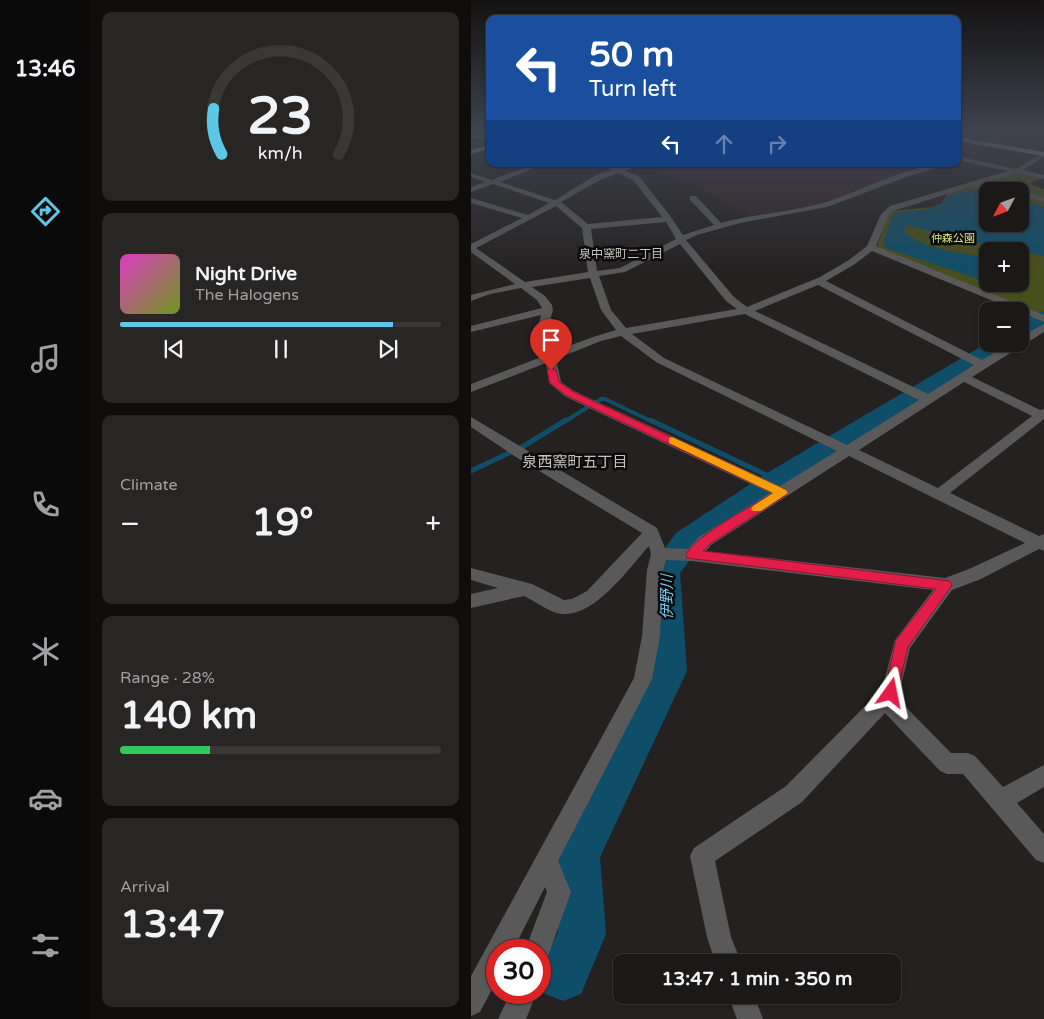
<!DOCTYPE html>
<meta charset="utf-8">
<style>
body{margin:0;font-family:"Varela Round","Noto Sans JP",sans-serif;background:#282625;color:#f1f3f6;height:100vh;display:flex;flex-direction:column;font-size:19px;white-space:nowrap}
*{box-sizing:border-box;margin:0}
p{font-size:16px;color:#a0a0a2}
.icon{flex:none;width:28px;height:28px;fill:none;stroke:currentColor;stroke-width:2;stroke-linecap:round;stroke-linejoin:round}
.map{position:relative;flex:1;overflow:hidden}
.side{display:flex;flex-direction:column;gap:12px;padding:12px;background:#0f0e0d;width:381px}
.side>*{flex:none}
.guide{position:absolute;left:15px;top:15px;width:475px;height:152px;border-radius:10px;box-shadow:0 1px 4px #0004,0 0 0 1px #393837;background:#1a4fa0;color:#fff;overflow:hidden}
.needle{width:32px;rotate:229deg}
.tools{position:absolute;left:508px;top:182px;display:grid;gap:10px}
.tools a{display:grid;place-items:center;width:50px;height:50px;border-radius:10px;background:#1b1918;box-shadow:0 1px 4px #0004,0 0 0 1px #393837;font-size:25px}
.speed{position:absolute;left:15px;top:939px;display:flex;gap:10px;font-size:25px;font-weight:700;text-align:center}
.speed>*{display:grid;place-content:center;width:65px;height:65px;border-radius:50%;background:#1b1918;box-shadow:0 1px 4px #0004,0 0 0 1px #393837;line-height:1}
.speed .limit{border:8px solid #d22;background:#fff;color:#111}
.pin{position:absolute;display:grid;place-items:center;width:42px;height:42px;color:#fff;margin:-51px -21px;border-radius:50% 50% 50% 0;rotate:-45deg;box-shadow:0 0 5px #0007}
.pin .icon{rotate:45deg}
.me{position:absolute;width:55px;margin:-28px;rotate:12deg;stroke-linejoin:round;filter:drop-shadow(0 0 4px #0008)}
.turn{display:flex;align-items:center;gap:18px;height:105px;padding:0 20px;font-size:22px}
.turn .icon{width:65px;height:65px;stroke-width:2.5}
.turn b{display:block;font-size:35px;line-height:42px}
.lanes{display:flex;align-items:center;height:48px;padding:0 20px;background:#0003;justify-content:center;gap:25px;direction:ltr}
.lanes .off{opacity:.35}
.big{font-size:38px;font-weight:800;line-height:1.1}
.side .tile{flex:1;display:flex;flex-direction:column;justify-content:center;gap:8px;min-width:0;padding:0 18px;border-radius:10px;background:#282625}
.side .dial{align-items:center;gap:0}
.dial svg{height:130px;overflow:visible;fill:none;stroke:#393837;stroke-width:7;stroke-linecap:round;text-anchor:middle}
.dial text{fill:#f1f3f6;stroke:none}
.song{display:flex;align-items:center;gap:15px}
.cover{width:60px;height:60px;border-radius:8px;background:linear-gradient(135deg,hsl(310 70% 55%),hsl(80 70% 35%))}
.played{height:5px;border-radius:2px;background:linear-gradient(90deg,#5dc7e8 85%,#393837 85%)}
.keys{display:flex;justify-content:space-around;direction:ltr}
.heat{display:flex;justify-content:space-between;align-items:center;font-size:28px;direction:ltr}
.charge{height:8px;border-radius:4px;background:linear-gradient(90deg,#34c759 28%,#393837 0)}
.trip{position:absolute;left:142px;top:954px;width:288px;height:50px;border-radius:10px;background:#1b1918;box-shadow:0 1px 4px #0004,0 0 0 1px #393837;font-weight:800;line-height:50px;text-align:center}
main{display:flex;flex:1;min-height:0}
.dock{display:flex;flex-direction:column;width:90px;justify-content:space-around;align-items:center;background:#0b0a0a;color:#a0a0a2}
.dock .icon{width:35px;height:35px}
.dock .on{color:#5dc7e8}
.dock b{font-size:22px;color:#f1f3f6}
.map>svg:first-child{display:block}
.education{fill:#352329}
.green{fill:#474f1c;fill-rule:evenodd}
.water{fill:#0f4e69}
.lines{fill:none;stroke-linecap:round;stroke-linejoin:round}
.stream-far1{stroke:#0f4e69;stroke-width:4}
.stream{stroke:#0f4e69;stroke-width:5}
.river{fill:#0f4e69;fill-rule:evenodd}
.minor{fill:#59595a;fill-rule:evenodd}
.highway{fill:#a5a6a9;fill-rule:evenodd}
.route{fill:#e11d48;stroke:#92132f}
.slow{fill:#f59e0b}
.labels{text-anchor:middle;stroke-width:5;stroke-linejoin:round;paint-order:stroke}
.far-park-label{font-size:11px;fill:#d5e684;stroke:#0c0b0b}
.far-neighbourhood-label{font-size:12px;fill:#c5c1c0;stroke:#0c0b0b}
.neighbourhood-label{font-size:15px;fill:#c5c1c0;stroke:#0c0b0b}
.water-label{font-size:15px;font-style:italic;fill:#79caf4;stroke:#0c0b0b}
</style>
<main>
<nav class="dock">
<b>13:46</b>
<svg class="icon on" aria-label="directions" viewBox="0 0 24 24"><path d="M12 3l9 9-9 9-9-9zM9 14v-3h6M13 9l2 2-2 2"/></svg>
<svg class="icon" aria-label="music" viewBox="0 0 24 24"><path d="M9 18V5l10-2v13"/><circle cx="6" cy="18" r="3"/><circle cx="16" cy="16" r="3"/></svg>
<svg class="icon" aria-label="phone" viewBox="0 0 24 24"><path d="M5 4h4l2 5-3 2q2 4 5 5l2-3 5 2v4C11 20 4 13 5 4z"/></svg>
<svg class="icon" aria-label="climate" viewBox="0 0 24 24"><path d="M12 3v18M4 7l16 10M4 17L20 7"/></svg>
<svg class="icon" aria-label="car" viewBox="0 0 24 24"><path d="M5 17H2v-5l4-1 3-4h7l3 4 3 1v5h-3M9 17h6M6 11h13"/><circle cx="7" cy="17" r="2"/><circle cx="17" cy="17" r="2"/></svg>
<svg class="icon" aria-label="filters" viewBox="0 0 24 24"><path d="M4 7h16M4 17h16"/><circle cx="9" cy="7" r="2"/><circle cx="15" cy="17" r="2"/></svg>
</nav>
<section class="side">
<div class="tile dial"><svg viewBox="0 0 100 80">
<path d="M14 69A42 42 0 1 1 86 69"/>
<path d="M14 69A42 42 0 0 1 9 41" stroke="#5dc7e8"/>
<text x="50" y="56" font-size="32" font-weight="700">23</text>
<text x="50" y="72" font-size="11">km/h</text>
</svg></div>
<div class="tile">
<div class="song"><i class="cover"></i><div><b>Night Drive</b><p>The Halogens</p></div></div>
<div class="played"></div>
<div class="keys"><svg class="icon" aria-label="previous" viewBox="0 0 24 24"><path d="M18 5L8 12l10 7zM5 5v14"/></svg><svg class="icon" aria-label="pause" viewBox="0 0 24 24"><path d="M8 5v14M16 5v14"/></svg><svg class="icon" aria-label="next" viewBox="0 0 24 24"><path d="M6 5l10 7-10 7zM19 5v14"/></svg></div>
</div>
<div class="tile"><p>Climate</p>
<div class="heat"><a>−</a><b class="big">19°</b><a>+</a></div>
</div>
<div class="tile"><p>Range · 28%</p><b class="big">140 km</b><div class="charge"></div></div>
<div class="tile"><p>Arrival</p><b class="big">13:47</b></div>
</section>
<div class="map">
<svg width="573" height="1019" viewBox="0 0 573 1019">
<rect width="100%" height="100%" fill="#242120"/>
<path class="education" d="M208,164H435L439,169L353,203L280,216L220,183L185,172Z"/>
<path class="green" d="M549,172L570,178L559,184L573,189V316L414,251L406,246L416,217L422,211L461,207L471,203L477,193ZM516,191H549V224H516ZM516,251H549V284H516Z"/>
<path class="water" d="M508,189L524,191H516V224H549V199L573,207V256L490,240L437,225L433,228V232C456,251 488,252 516,258V282L418,249L412,245L422,215C441,206 467,216 478,195Z"/>
<g class="lines">
<path class="stream-far1" d="M93,422L130,399H134L182,422"/>
<g class="stream">
<path d="M179,420L306,480"/>
<path d="M0,471L53,446L95,420"/>
</g>
<g class="river">
<path d="M573,311V326L556,337L549,339V324L566,313Z"/>
<path d="M516,343L541,344L538,349L316,487L227,549L209,573L216,671L129,857L135,934L110,994L92,1001L74,994L69,980V972L87,932L85,855L180,670L177,571L205,533L296,473Z"/>
</g>
<g class="minor">
<path d="M565,132H573V135L566,133Z"/>
<path d="M0,134L19,135V139L0,138Z"/>
<path d="M573,152V157L552,170L573,175V179L545,173L510,184L542,189L546,191H532L502,186L425,210L418,215L405,246L573,315V322L401,251L384,264L355,281L511,360L538,344H549V337L573,324V332L501,377L569,410L573,409V419L479,493L568,536L573,534V551L568,549L510,579L481,590L439,648L427,699L480,753H497L504,756L532,787L573,765V787L546,803L573,834V863L565,860L492,774H476L469,771L414,713L331,802L244,861L260,937L270,962H244L236,937L219,856L223,848L315,786L411,689L424,640L462,590L221,561L195,560L192,570L189,636L181,679L87,861L100,892L76,959L69,962V950H54L76,892L74,887L42,950H26V980L9,1012L0,1016V976L163,678L171,636L176,570L180,554L178,546C158,568 124,617 91,614C79,613 64,601 53,596L0,608V594L27,588L0,580V568L61,584L93,600L101,599L116,591L171,533L45,457L0,427V417L186,528L194,548L217,549L228,537L299,493L95,397L78,383L75,363L0,392V384L73,356L68,323L70,315L0,332V326L71,308L66,300L50,288L19,294L0,301V295L44,284L0,252V244L51,218L0,203V198L57,215L78,203L22,184L0,192V187L14,182L0,177V173L21,180L64,164H73L29,182L84,200L125,175L141,170L129,164H137L148,168L161,164H170L154,171L168,176L200,217L212,235L243,225L219,200V196H225L250,223C283,214 319,212 352,203C394,190 436,164 480,164L438,176L356,207L269,223L226,235L215,240L263,297L276,307L349,277L378,260L396,246L410,214L419,206L537,171L486,160V156L545,169ZM147,173L162,180L191,217L117,224L90,202L131,179ZM85,206L111,228L117,272L54,282L5,248ZM195,222L205,239L149,268L126,271L120,229ZM209,244L255,301L266,309L155,328L140,310L128,276L154,272ZM119,278L130,310L145,330L122,337L84,351L78,323L82,310L81,305L74,296L61,287ZM347,285L503,365L457,394L284,311ZM274,314L448,400L376,445L193,358L161,334ZM150,336L185,362L366,451L309,486L103,391L90,382L85,359L130,341ZM493,382L561,416L467,488L388,450ZM378,456L554,543L498,569L474,578L235,551L240,545Z"/>
<path d="M547,191H549L573,197V202L549,195V191Z"/>
<path d="M40,992H66L55,1019H27Z"/>
<path d="M257,995H283L292,1019H266Z"/>
</g>
<g class="highway">
<path d="M486,137L573,152V156L486,141Z"/>
<path d="M19,144V148L0,154V150Z"/>
</g>
</g>
<linearGradient id="sky" x2="0" y2="1"><stop stop-color="#141212"/><stop offset="0.48" stop-color="#3f434e"/><stop offset="1" stop-color="#3f434e" stop-opacity="0"/></linearGradient>
<rect width="573" height="275" fill="url(#sky)"/>
<path class="route" d="M80,367L85,370L88,382L103,392L315,490L317,493L315,495L239,544L232,551L479,581L481,585L479,588L437,647L425,698L420,700L415,698L413,693L425,640L465,589L216,558L215,554C227,534 280,507 302,493L96,396L79,383L76,370Z"/>
<path class="slow" d="M201,437L315,490L317,493L290,511H282L280,509L282,506L302,493L198,443V438Z"/>
<g class="labels">
<g class="far-park-label">
<text x="482" y="242">仲森公園</text>
</g>
<g class="far-neighbourhood-label">
<text x="150" y="258">泉中窯町二丁目</text>
</g>
<g class="neighbourhood-label">
<text x="104" y="467">泉西窯町五丁目</text>
</g>
<g class="water-label">
<text transform="translate(196 597) rotate(-90)" y="5">伊野川</text>
</g>
</g>
</svg>
<div class="tools">
<a><svg class="needle" viewBox="-14 -14 28 28"><path d="M0-13l5 13h-10z" fill="#e53935"/><path d="M0 13l5-13h-10z" fill="#a0a0a2"/></svg></a>
<a>+</a>
<a>−</a>
</div>
<div class="speed"><div class="limit">30</div></div>
<div class="pin" style="left:80px;top:370px;background:#d93025"><svg class="icon" aria-label="arrive" viewBox="0 0 24 24"><path d="M6 21V4h12l-3 4 3 4H6"/></svg></div>
<svg class="me" style="left:420px;top:693px" viewBox="-20 -20 40 40"><path d="M0-17L14 15 0 8-14 15z" fill="#e11d48" stroke="#fff" stroke-width="4"/></svg>
<div class="trip">13:47 · 1 min · 350 m</div>
<div class="guide">
<div class="turn"><svg class="icon" aria-label="left" viewBox="0 0 24 24"><path d="M17 20v-9H6M10 6l-5 5 5 5"/></svg><div><b>50 m</b>Turn left</div></div>
<div class="lanes"><svg class="icon" aria-label="left" viewBox="0 0 24 24"><path d="M17 20v-9H6M10 6l-5 5 5 5"/></svg><svg class="icon off" aria-label="ahead" viewBox="0 0 24 24"><path d="M12 20V5M6 11l6-6 6 6"/></svg><svg class="icon off" aria-label="right" viewBox="0 0 24 24"><path d="M7 20v-9h11M14 6l5 5-5 5"/></svg></div>
</div>
</div>
</main>
